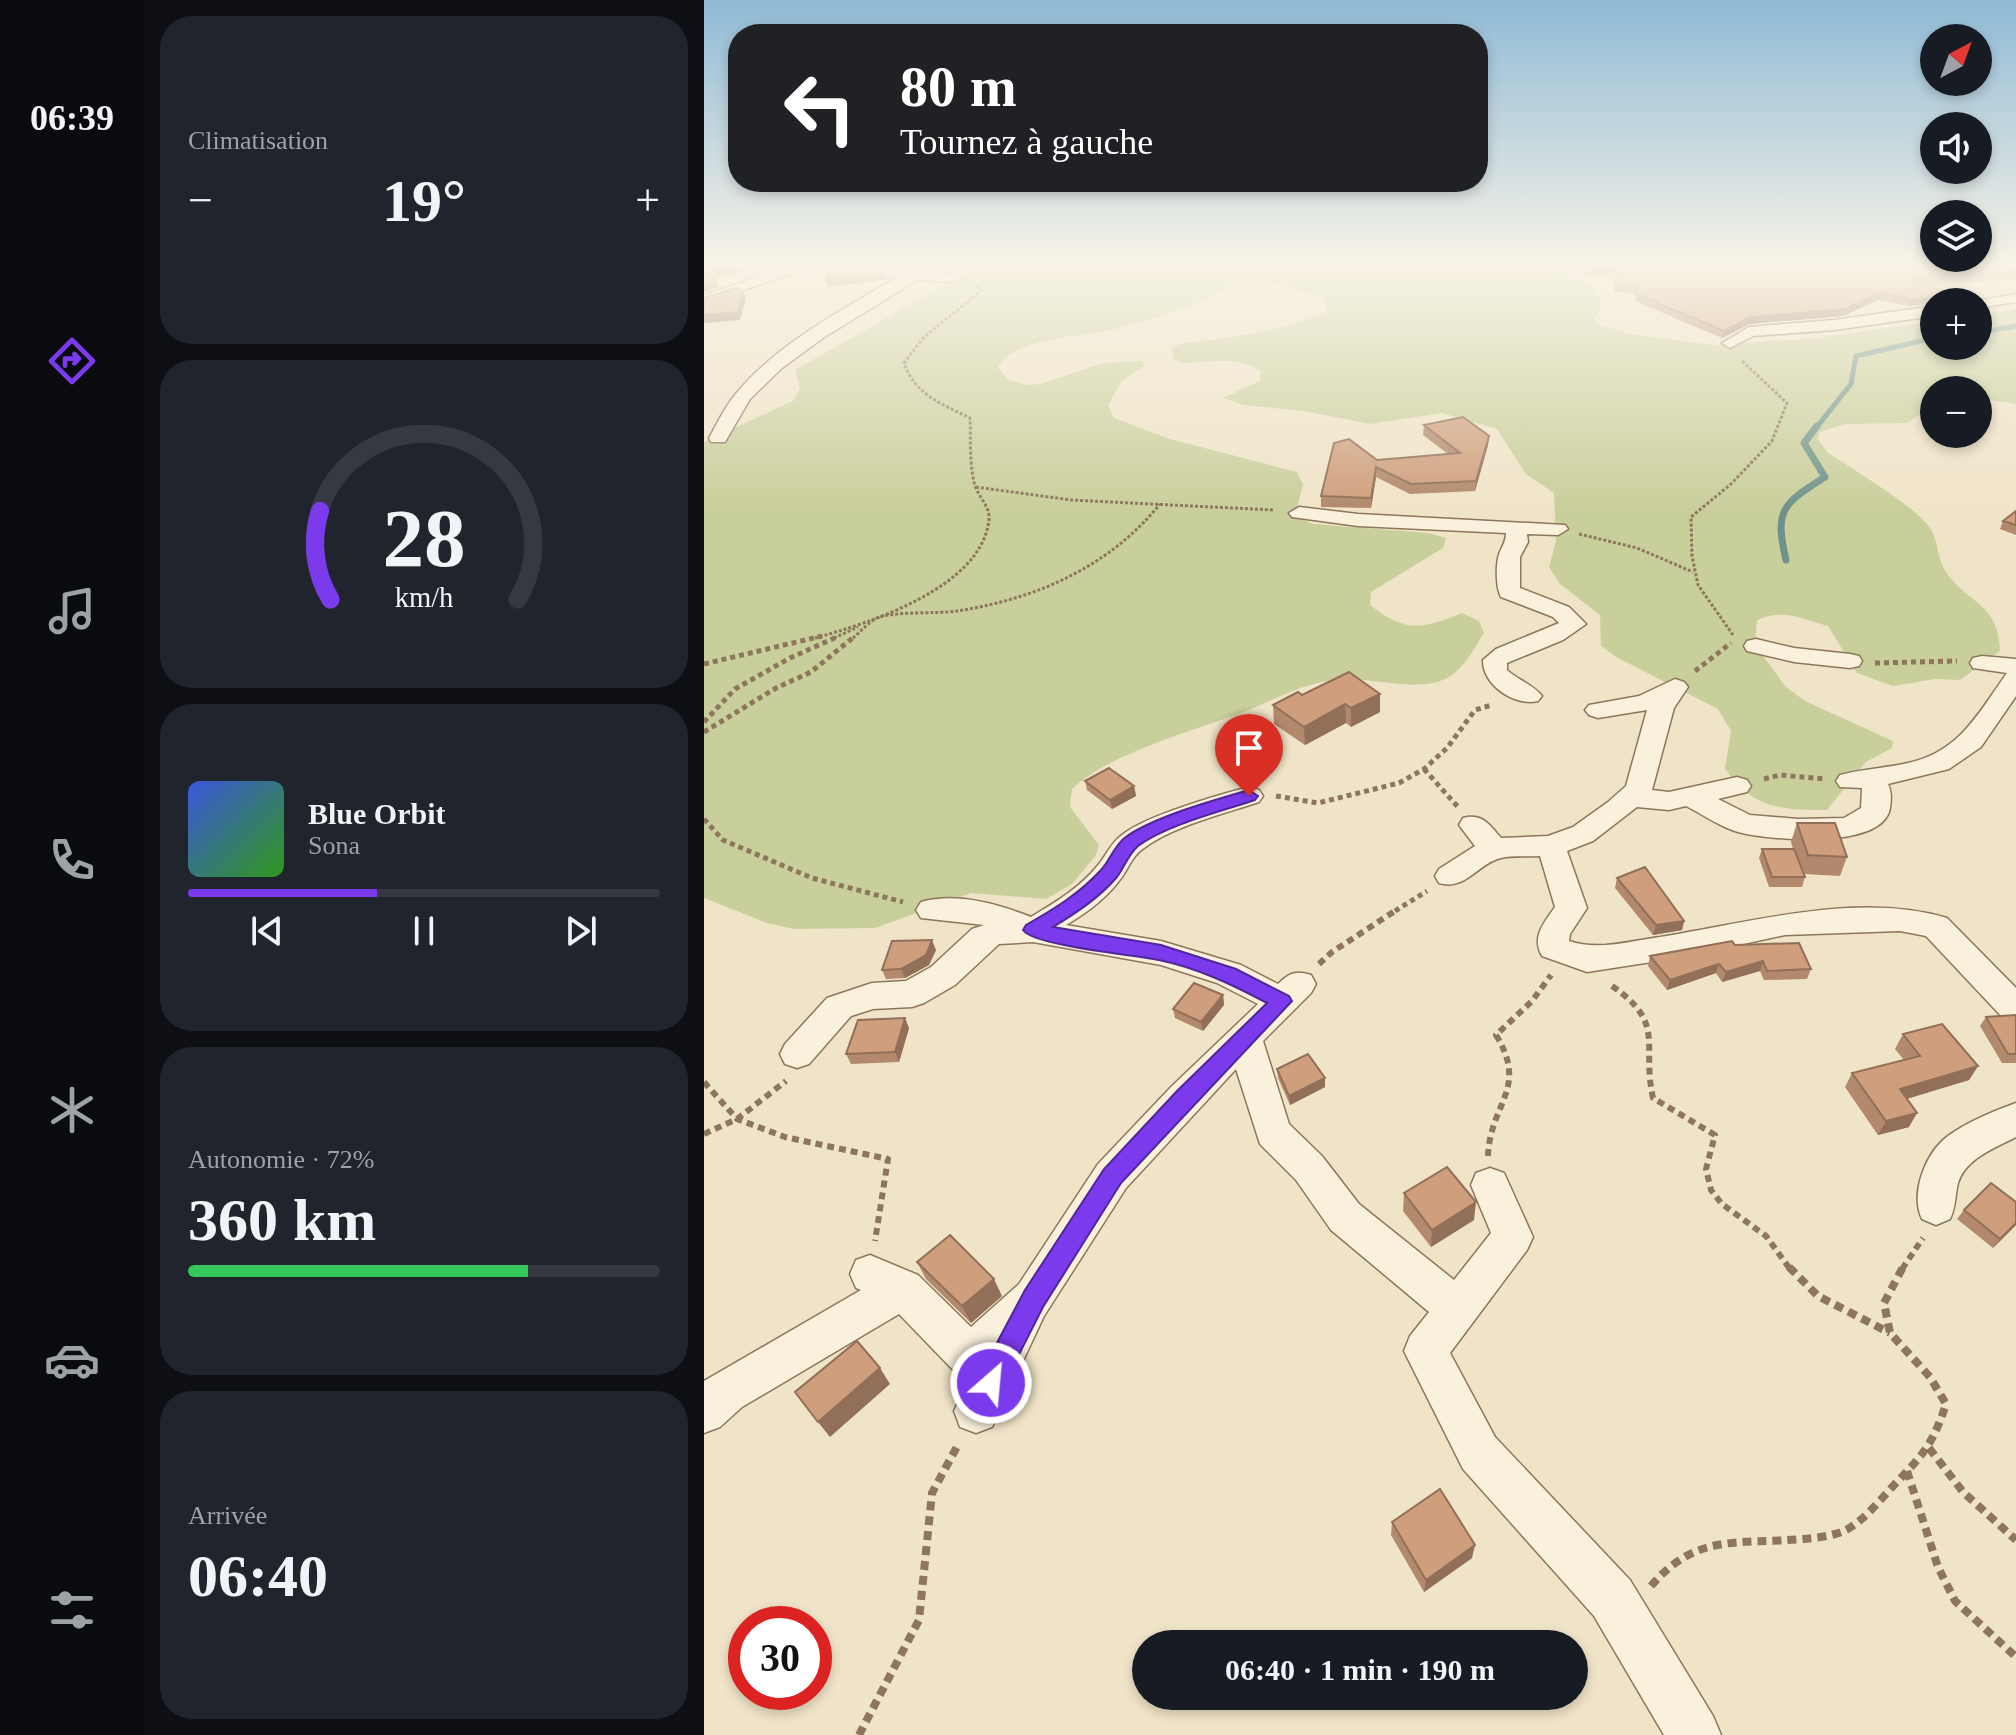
<!DOCTYPE html>
<html lang="fr">
<meta charset="utf-8">
<style>
body{margin:0;font-family:Georgia,serif;background:#20242c;color:#f1f3f6;height:100vh;display:flex;flex-direction:column;font-size:30px;white-space:nowrap}
*{box-sizing:border-box;margin:0}
p{font-size:26px;color:#9ea1a6}
.icon{flex:none;width:44px;height:44px;fill:none;stroke:currentColor;stroke-width:2;stroke-linecap:round;stroke-linejoin:round}
.map{position:relative;flex:1;overflow:hidden}
.drawer{display:flex;flex-direction:column;gap:16px;padding:16px;background:#0d0f14;width:560px}
.drawer>*{flex:none}
.hud{position:absolute;left:24px;top:24px;width:760px;height:168px;border-radius:32px;box-shadow:0 4px 12px #0003;background:#202124;color:#fff;overflow:hidden}
.needle{width:52px;rotate:41deg}
.buttons{position:absolute;left:1216px;top:24px;display:grid;gap:16px}
.buttons a{display:grid;place-items:center;width:72px;height:72px;border-radius:50%;background:#171b24;box-shadow:0 4px 12px #0003;font-size:40px}
.speed{position:absolute;left:24px;top:1606px;display:flex;gap:16px;font-size:40px;font-weight:700;text-align:center}
.speed>*{display:grid;place-content:center;width:104px;height:104px;border-radius:50%;background:#171b24;box-shadow:0 4px 12px #0003;line-height:1}
.speed .limit{border:12px solid #d22;background:#fff;color:#111}
.pin{position:absolute;display:grid;place-items:center;width:68px;height:68px;color:#fff;margin:-82px -34px;border-radius:50% 50% 50% 0;rotate:-45deg;box-shadow:0 0 8px #0007}
.pin .icon{rotate:45deg}
.me{position:absolute;width:88px;margin:-44px;rotate:27deg;stroke-linejoin:round;filter:drop-shadow(0 0 6px #0008)}
.turn{display:flex;align-items:center;gap:28px;height:168px;padding:0 40px;font-size:36px}
.turn .icon{width:104px;height:104px;stroke-width:2.5}
.turn b{display:block;font-size:56px;line-height:68px}
.big{font-size:60px;font-weight:700;line-height:1.1}
.drawer .widget{flex:1;display:flex;flex-direction:column;justify-content:center;gap:12px;min-width:0;padding:0 28px;border-radius:32px;background:#20242c}
.drawer .dial{align-items:center;gap:0}
.dial svg{height:208px;overflow:visible;fill:none;stroke:#363941;stroke-width:7;stroke-linecap:round;text-anchor:middle}
.dial text{fill:#f1f3f6;stroke:none}
.song{display:flex;align-items:center;gap:24px}
.cover{width:96px;height:96px;border-radius:12px;background:linear-gradient(135deg,hsl(230 70% 55%),hsl(110 70% 35%))}
.played{height:8px;border-radius:4px;background:linear-gradient(90deg,#7c3aed 40%,#363941 40%)}
.keys{display:flex;justify-content:space-around;direction:ltr}
.heat{display:flex;justify-content:space-between;align-items:center;font-size:44px;direction:ltr}
.charge{height:12px;border-radius:6px;background:linear-gradient(90deg,#34c759 72%,#363941 0)}
.trip{position:absolute;left:428px;top:1630px;width:456px;height:80px;border-radius:40px;background:#171b24;box-shadow:0 4px 12px #0003;font-weight:700;line-height:80px;text-align:center}
main{display:flex;flex:1;min-height:0}
.menu{display:flex;flex-direction:column;width:144px;justify-content:space-around;align-items:center;background:#090b0e;color:#9ea1a6}
.menu .icon{width:56px;height:56px}
.menu .active{color:#7c3aed}
.menu b{font-size:36px;color:#f1f3f6}
.map>svg:first-child{display:block}
.green{fill:#c9cf9b}
.lines{fill:none;stroke-linecap:round;stroke-linejoin:round}
.stream-far1{stroke:#6f938a;stroke-width:5}
.stream{stroke:#6f938a;stroke-width:7}
.minor-casing{stroke:#8d765c;stroke-width:3}
.path-far3{stroke:#8d765c;stroke-width:3;stroke-dasharray:3 2;stroke-linecap:butt}
.path-far2{stroke:#8d765c;stroke-width:5;stroke-dasharray:5 4;stroke-linecap:butt}
.path-far1{stroke:#8d765c;stroke-width:6;stroke-dasharray:7 5;stroke-linecap:butt}
.path{stroke:#8d765c;stroke-width:8;stroke-dasharray:9 6;stroke-linecap:butt}
.minor{fill:#faf1dc;fill-rule:evenodd}
.wall{fill:#b2896c}
.shaded-wall{fill:#916f58}
.building{fill:#cf9f7d;stroke:#916f58;stroke-width:2}
.route{fill:#7c3aed;stroke:#51269a;stroke-width:2}
</style>
<main>
<nav class="menu">
<b>06:39</b>
<svg class="icon active" aria-label="directions" viewBox="0 0 24 24"><path d="M12 3l9 9-9 9-9-9zM9 14v-3h6M13 9l2 2-2 2"/></svg>
<svg class="icon" aria-label="music" viewBox="0 0 24 24"><path d="M9 18V5l10-2v13"/><circle cx="6" cy="18" r="3"/><circle cx="16" cy="16" r="3"/></svg>
<svg class="icon" aria-label="phone" viewBox="0 0 24 24"><path d="M5 4h4l2 5-3 2q2 4 5 5l2-3 5 2v4C11 20 4 13 5 4z"/></svg>
<svg class="icon" aria-label="climate" viewBox="0 0 24 24"><path d="M12 3v18M4 7l16 10M4 17L20 7"/></svg>
<svg class="icon" aria-label="car" viewBox="0 0 24 24"><path d="M5 17H2v-5l4-1 3-4h7l3 4 3 1v5h-3M9 17h6M6 11h13"/><circle cx="7" cy="17" r="2"/><circle cx="17" cy="17" r="2"/></svg>
<svg class="icon" aria-label="filters" viewBox="0 0 24 24"><path d="M4 7h16M4 17h16"/><circle cx="9" cy="7" r="2"/><circle cx="15" cy="17" r="2"/></svg>
</nav>
<section class="drawer">
<div class="widget"><p>Climatisation</p>
<div class="heat"><a>−</a><b class="big">19°</b><a>+</a></div>
</div>
<div class="widget dial"><svg viewBox="0 0 100 80">
<path d="M14 69A42 42 0 1 1 86 69"/>
<path d="M14 69A42 42 0 0 1 10 35" stroke="#7c3aed"/>
<text x="50" y="56" font-size="32" font-weight="700">28</text>
<text x="50" y="72" font-size="11">km/h</text>
</svg></div>
<div class="widget">
<div class="song"><i class="cover"></i><div><b>Blue Orbit</b><p>Sona</p></div></div>
<div class="played"></div>
<div class="keys"><svg class="icon" aria-label="previous" viewBox="0 0 24 24"><path d="M18 5L8 12l10 7zM5 5v14"/></svg><svg class="icon" aria-label="pause" viewBox="0 0 24 24"><path d="M8 5v14M16 5v14"/></svg><svg class="icon" aria-label="next" viewBox="0 0 24 24"><path d="M6 5l10 7-10 7zM19 5v14"/></svg></div>
</div>
<div class="widget"><p>Autonomie · 72%</p><b class="big">360 km</b><div class="charge"></div></div>
<div class="widget"><p>Arrivée</p><b class="big">06:40</b></div>
</section>
<div class="map">
<svg width="1312" height="1735" viewBox="0 0 1312 1735">
<rect width="100%" height="100%" fill="#f0e4c8"/>
<path class="green" d="M309,267H858L867,277L888,284L898,306L890,319L892,324L927,334L1009,345L1115,338L1230,321V346H1274V315L1312,309V404L1274,398V390H1230V405L1203,423L1142,424L1115,432L1114,439L1123,452C1148,469 1215,508 1228,531C1234,543 1234,561 1242,572C1265,605 1295,603 1296,651L1256,680L1231,679L1189,686L1153,673L1124,626C1099,619 1078,608 1053,620L1051,645L1082,687L1101,701L1189,741L1188,748L1162,762L1123,810C1078,810 1049,809 1021,769L1027,731L1014,709L912,657L897,646L896,615L856,584L845,567L852,541L850,493L822,474L793,429L738,413L666,424L600,411L539,405L519,398L556,381V371C533,354 501,364 475,363L469,358L468,348L478,343C528,337 577,333 623,311V304C602,288 567,281 541,282C528,282 517,291 507,296C475,311 441,322 407,330C380,336 304,339 294,368L304,379L320,385L337,384L399,363L438,361L440,366L418,381L404,405L410,418L466,439L593,472L599,484L591,516L609,524L724,533L742,538L739,548L667,592L666,605C702,633 718,629 758,613L775,621L780,633C769,650 760,670 741,679C709,693 666,676 632,680C597,683 567,702 534,714C485,732 405,754 368,789L366,807L395,845L392,855L368,884L342,899L267,893L171,928L90,929L63,923L0,898V442L89,401L96,388L91,370L260,274Z"/>
<g class="lines">
<g class="stream-far1">
<path d="M1274,333L1312,326"/>
<path d="M1112,428L1147,384L1152,356L1230,338"/>
</g>
<path class="stream" d="M1082,560C1070,509 1079,504 1121,477L1100,443L1113,426"/>
<g class="minor-casing">
<g id="minor">
<path d="M85,267H106L0,304V295Z"/>
<path d="M147,267L208,271L211,267H225L222,272L251,274L258,278L251,282L213,280L119,338L78,368L46,399L21,442H7L5,438C13,424 20,408 31,395C71,345 138,310 192,278L175,277Z"/>
<path d="M1312,294V302L1274,308V302H1268Z"/>
<path d="M1230,306V316L1130,330L1049,336L1026,348L1018,343L1045,327L1130,320Z"/>
<path d="M595,507L654,514L861,525L864,529L854,535L823,534L824,542L816,557V588L865,607L882,624L859,640L803,663V670C814,680 830,685 838,696L834,701C810,707 778,684 779,660L792,649L855,623L849,617L797,597C792,588 792,568 794,558C796,548 802,544 802,533L654,526L588,517L585,513Z"/>
<path d="M1052,639L1090,648L1146,654L1155,656L1158,661L1155,666L1146,668L1090,662L1043,651L1040,646L1043,641Z"/>
<path d="M1278,656L1312,659V696L1277,747L1245,769L1184,784C1188,793 1187,799 1186,808C1179,850 1068,840 1038,833C1019,829 1000,815 982,806L965,810L933,807L889,841L863,851L883,908L866,934L865,941C894,951 926,941 956,937C1045,923 1154,891 1243,918L1312,988V1023L1300,1019L1222,936L1196,931L1081,935L980,957L883,972L838,956C827,937 840,923 851,907L836,856C824,857 809,855 797,858C774,863 762,891 735,883L731,876L735,869L771,846L755,825L759,818C778,813 785,824 797,838L844,836L869,827L904,802L922,786L943,710L894,718L885,715L881,710L885,705L935,696L971,679L980,682L984,687L970,708L948,790L965,792L1033,777L1043,780L1047,786L1043,792L1014,799L1046,815L1094,819L1140,818L1157,808L1158,788L1136,787L1132,781L1136,775C1158,769 1182,768 1204,763C1256,752 1275,712 1303,673L1269,668L1266,663L1269,658Z"/>
<path d="M545,787L555,790L559,796L555,802C522,813 467,827 440,848C429,855 425,867 418,877C404,897 383,913 362,925L457,941L537,965L574,984C585,973 592,970 607,975L612,984L607,993L559,1041L585,1124L618,1156L655,1204L750,1280L787,1233L767,1185L772,1173L786,1168L800,1173L829,1237L823,1250L746,1353L791,1437L926,1580L1009,1716L1017,1735H960L890,1616L759,1469L700,1351L706,1336L725,1312L627,1230L592,1180L556,1144L532,1069L422,1188L340,1316L288,1427L272,1433L256,1427L250,1411L265,1378L251,1372L195,1314L38,1407L16,1427L0,1433V1381L157,1290L152,1288L146,1274L152,1260L166,1255L214,1275L267,1327L315,1284L394,1164L467,1087L554,1004L513,983L457,965L329,942L295,944L251,985L220,1003L208,1007L169,1009L147,1016L105,1064L93,1068L81,1064L76,1054L81,1044L123,998L168,983L202,981L227,967L268,929L280,925L217,918L212,910L217,902C252,892 294,904 327,917C352,902 377,887 395,864C403,854 407,843 418,835C441,816 514,795 545,787Z"/>
<path d="M1312,1103V1137C1291,1148 1262,1158 1254,1183C1251,1195 1252,1207 1246,1219L1232,1225L1218,1219C1206,1194 1221,1153 1244,1136C1263,1122 1290,1111 1312,1103Z"/>
</g>
</g>
<g class="path-far3">
<path d="M272,487L367,500L569,510"/>
<path d="M875,534L933,548L989,572"/>
<path d="M1029,635L994,585L988,556L987,517L1027,484L1068,441L1083,403L1037,360"/>
<path d="M111,638C166,623 279,587 285,519C286,507 275,497 271,486C265,464 267,440 266,418C238,404 211,395 200,363L220,337L277,291L271,285"/>
<path d="M130,638L154,627"/>
<path d="M149,638C156,632 165,622 173,618C189,611 233,614 253,611C332,599 405,567 456,504"/>
</g>
<g class="path-far2">
<path d="M1171,663L1253,661"/>
<path d="M0,664L118,636"/>
<path d="M991,671L1027,643"/>
<path d="M0,722L31,689L86,658L135,636"/>
<path d="M0,732L72,688L107,672L151,636"/>
<path d="M720,769L754,807"/>
<path d="M1060,779L1076,775L1121,779"/>
<path d="M572,796L614,803L695,783L720,769L743,748L771,710L788,705"/>
<path d="M0,819L19,840L108,878L199,902"/>
<path d="M691,911L723,891"/>
</g>
<g class="path-far1">
<path d="M615,964L628,952L694,909"/>
<path d="M908,986C963,1024 937,1044 949,1098L1011,1135L1002,1169L1007,1190L1018,1204L1062,1236L1086,1269"/>
<path d="M0,1082L33,1119L81,1137L184,1159L171,1241"/>
<path d="M0,1134L33,1119L82,1081"/>
<path d="M784,1156C786,1103 825,1089 792,1035L828,1001L847,975"/>
<path d="M1198,1269L1219,1238"/>
</g>
<g class="path">
<path d="M1085,1267L1114,1296L1186,1333"/>
<path d="M1225,1448L1259,1492L1312,1540"/>
<path d="M1203,1471L1234,1567L1251,1601L1312,1657"/>
<path d="M947,1586C993,1532 1035,1545 1098,1539C1112,1538 1128,1536 1140,1531C1159,1522 1176,1500 1190,1485C1219,1455 1229,1444 1242,1404L1226,1377L1186,1333L1180,1303L1199,1267"/>
<path d="M155,1735L215,1620L228,1493L255,1443"/>
</g>
<use href="#minor" class="minor"/>
</g>
<g class="wall">
<path d="M226,267H242L237,270L227,269Z"/>
<path d="M882,267H1312V279L1223,285L1250,302H1230V304V303L1205,306L1174,300L1139,316L1045,324L1018,338L931,301L932,293L910,292L912,277L881,275Z"/>
<path d="M720,425L785,436L784,445L771,491L706,494L672,477L667,508L617,507V496L673,460L744,454L719,435Z"/>
<path d="M1312,511V535L1296,529L1299,521Z"/>
<path d="M598,695L676,712L647,727L642,723L601,745L570,724L569,705Z"/>
<path d="M381,781L430,786L432,796L408,809L383,790Z"/>
<path d="M1093,823L1143,857L1136,876L1100,874L1101,877L1098,887H1065L1055,858L1058,849H1089L1087,842Z"/>
<path d="M913,878L980,921L978,930L949,935L911,888Z"/>
<path d="M1031,945L1107,969L1103,979L1060,980L1056,971L1018,982L1012,973L963,990L944,966L946,956Z"/>
<path d="M232,950L225,965L201,978L182,979L178,970Z"/>
<path d="M519,995L520,1005L499,1031L471,1018L469,1009Z"/>
<path d="M1312,1015V1063H1298L1276,1026L1282,1017Z"/>
<path d="M205,1028L195,1062L147,1064L142,1054Z"/>
<path d="M1199,1034L1274,1066L1265,1080L1203,1099L1205,1127L1174,1135L1141,1087L1148,1073L1200,1060L1191,1049Z"/>
<path d="M573,1069L621,1078V1087L586,1105L574,1078Z"/>
<path d="M700,1193L770,1220L727,1247L699,1211Z"/>
<path d="M1260,1210L1312,1225L1289,1248L1253,1219Z"/>
<path d="M213,1262L298,1296L267,1323L222,1279Z"/>
<path d="M688,1522L768,1558L720,1592L687,1535Z"/>
</g>
<g class="shaded-wall">
<path d="M26,267H53L2,281L0,274Z"/>
<path d="M180,274L182,280L124,287L122,280Z"/>
<path d="M12,280L15,287L0,292V284Z"/>
<path d="M39,291L42,298L36,320L0,323V315Z"/>
<path d="M1176,293L1174,300L1139,316L1045,324L1018,338L1020,331L1046,317Z"/>
<path d="M1232,296L1230,303L1205,306L1207,300Z"/>
<path d="M785,436L784,445L771,491L772,481Z"/>
<path d="M672,467V477L667,508V498Z"/>
<path d="M676,694V712L647,727V708Z"/>
<path d="M641,704L642,723L601,745L600,727Z"/>
<path d="M430,786L432,796L408,809L406,800Z"/>
<path d="M980,921L978,930L949,935L952,925Z"/>
<path d="M228,940L232,950L225,965L201,978L197,969Z"/>
<path d="M1059,961L1056,971L1018,982L1022,972Z"/>
<path d="M1015,964L1012,973L963,990L966,980Z"/>
<path d="M519,995L520,1005L499,1031L497,1022Z"/>
<path d="M201,1018L205,1028L195,1062L191,1052Z"/>
<path d="M1274,1066L1265,1080L1188,1103L1196,1089Z"/>
<path d="M621,1078V1087L586,1105L585,1096Z"/>
<path d="M1213,1113L1205,1127L1174,1135L1182,1121Z"/>
<path d="M772,1202L770,1220L727,1247L728,1230Z"/>
<path d="M1312,1223V1225L1289,1248L1296,1239Z"/>
<path d="M290,1279L298,1296L267,1323L258,1306Z"/>
<path d="M176,1368L186,1384L126,1437L114,1422Z"/>
<path d="M771,1545L768,1558L720,1592L722,1580Z"/>
</g>
<g class="building">
<path d="M0,267H26L0,274Z"/>
<path d="M127,267H158L180,274L122,280Z"/>
<path d="M882,267H1312V272L1210,279L1251,297L1250,302H1234L1232,296L1207,300L1176,293L1141,309L1046,317L1020,331L932,294L934,286L911,285L913,270L882,268Z"/>
<path d="M0,275L12,280L0,284Z"/>
<path d="M32,288L39,291L34,312L0,315V298Z"/>
<path d="M759,417L785,436L772,481L707,484L672,467L667,498L617,496L630,443L645,439L673,460L756,453L720,425Z"/>
<path d="M1312,511V525L1299,521Z"/>
<path d="M645,672L676,694L647,708L641,704L600,727L569,705L594,692L598,695Z"/>
<path d="M405,768L430,786L406,800L381,781Z"/>
<path d="M1093,823H1131L1143,857L1104,855Z"/>
<path d="M1058,849H1090L1101,877H1068Z"/>
<path d="M941,867L980,921L952,925L913,878Z"/>
<path d="M228,940L222,955L197,969L178,970L188,941Z"/>
<path d="M1028,941L1031,945L1095,943L1107,969L1063,971L1059,961L1022,972L1015,964L966,980L946,956Z"/>
<path d="M490,983L519,995L497,1022L469,1009Z"/>
<path d="M1312,1015V1054H1304L1282,1017Z"/>
<path d="M201,1018L191,1052L142,1054L154,1020Z"/>
<path d="M1238,1024L1274,1066L1196,1089L1213,1113L1182,1121L1148,1073L1216,1056L1199,1034Z"/>
<path d="M604,1054L621,1078L585,1096L573,1069Z"/>
<path d="M743,1167L772,1202L728,1230L700,1193Z"/>
<path d="M1287,1183L1312,1202V1223L1296,1239L1260,1210Z"/>
<path d="M246,1235L290,1279L258,1306L213,1262Z"/>
<path d="M153,1341L176,1368L114,1422L91,1392Z"/>
<path d="M736,1489L771,1545L722,1580L688,1522Z"/>
</g>
<linearGradient id="sky" x2="0" y2="1"><stop stop-color="#8fbad6"/><stop offset="0.52" stop-color="#f8f3e6"/><stop offset="1" stop-color="#f8f3e6" stop-opacity="0"/></linearGradient>
<rect width="1312" height="510" fill="url(#sky)"/>
<path class="route" d="M545,790L554,796L551,800C518,811 462,825 434,846C424,855 421,866 413,877C395,898 372,913 349,927L457,945L532,969L585,996L588,1001L417,1183L339,1307L296,1392L287,1396L277,1392L273,1383L277,1373L321,1290L400,1169L473,1091L563,1003C529,985 494,968 455,960C432,955 330,946 319,930L322,925C350,909 375,894 397,870C407,859 410,845 423,836C453,816 510,800 545,790Z"/>
</svg>
<div class="buttons">
<a><svg class="needle" viewBox="-14 -14 28 28"><path d="M0-13l5 13h-10z" fill="#e53935"/><path d="M0 13l5-13h-10z" fill="#9ea1a6"/></svg></a>
<a><svg class="icon" aria-label="sound" viewBox="0 0 24 24"><path d="M4 9h4l5-4v14l-5-4H4zM17 9q2 3 0 6"/></svg></a>
<a><svg class="icon" aria-label="layers" viewBox="0 0 24 24"><path d="M12 4l9 5-9 5-9-5zM3 14l9 5 9-5"/></svg></a>
<a>+</a>
<a>−</a>
</div>
<div class="speed"><div class="limit">30</div></div>
<div class="pin" style="left:545px;top:796px;background:#d93025"><svg class="icon" aria-label="arrive" viewBox="0 0 24 24"><path d="M6 21V4h12l-3 4 3 4H6"/></svg></div>
<svg class="me" style="left:287px;top:1383px" viewBox="-20 -20 40 40"><circle r="17" fill="#7c3aed" stroke="#fff" stroke-width="3"/><path d="M0-11L8 9 0 5-8 9z" fill="#fff"/></svg>
<div class="trip">06:40 · 1 min · 190 m</div>
<div class="hud">
<div class="turn"><svg class="icon" aria-label="left" viewBox="0 0 24 24"><path d="M17 20v-9H6M10 6l-5 5 5 5"/></svg><div><b>80 m</b>Tournez à gauche</div></div>
</div>
</div>
</main>
